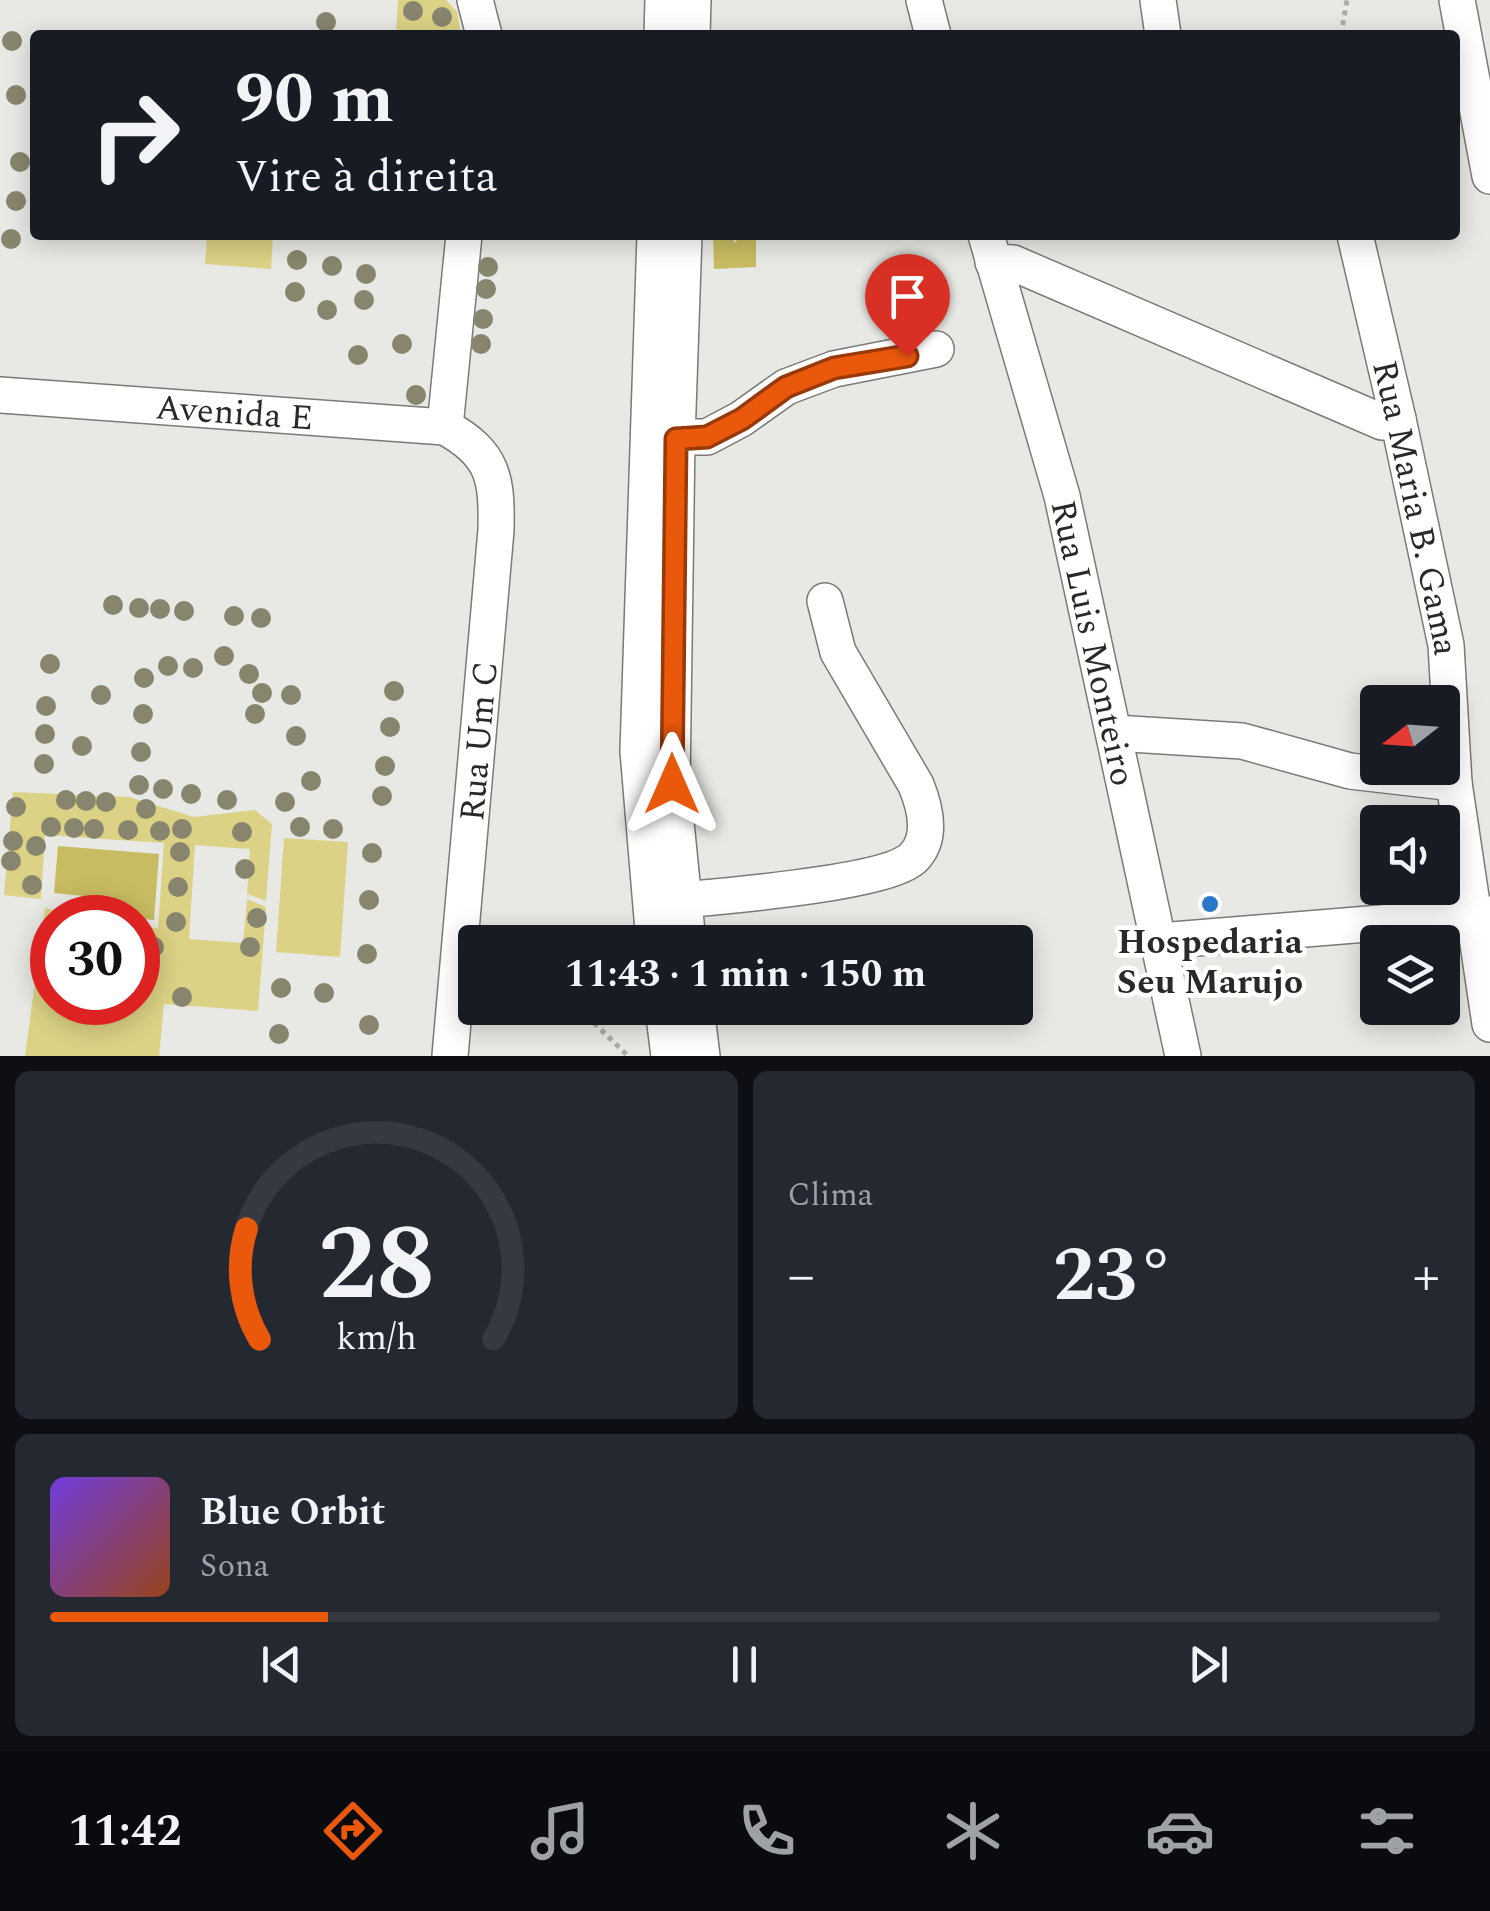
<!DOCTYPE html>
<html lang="pt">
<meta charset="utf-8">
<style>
body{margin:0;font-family:Spectral,serif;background:#242831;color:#f1f3f6;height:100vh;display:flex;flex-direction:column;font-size:38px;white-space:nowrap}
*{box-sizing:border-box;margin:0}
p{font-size:32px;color:#9ea1a6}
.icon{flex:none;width:55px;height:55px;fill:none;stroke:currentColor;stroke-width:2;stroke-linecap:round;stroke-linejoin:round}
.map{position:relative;height:1056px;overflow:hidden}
.side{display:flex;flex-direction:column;gap:15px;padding:15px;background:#0d0f14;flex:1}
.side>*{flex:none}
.hud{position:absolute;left:30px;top:30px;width:1430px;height:210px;border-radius:10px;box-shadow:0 5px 25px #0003;background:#171b24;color:#f1f3f6;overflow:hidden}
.needle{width:65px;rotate:253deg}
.fabs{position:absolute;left:1360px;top:685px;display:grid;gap:20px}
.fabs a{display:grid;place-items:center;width:100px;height:100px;border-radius:10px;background:#171b24;box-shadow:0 5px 25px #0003;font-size:50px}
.speed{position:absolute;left:30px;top:895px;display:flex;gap:20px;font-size:50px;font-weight:700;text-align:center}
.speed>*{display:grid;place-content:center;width:130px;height:130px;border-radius:50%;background:#171b24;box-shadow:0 5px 25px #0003;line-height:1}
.speed .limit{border:15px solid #d22;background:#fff;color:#111}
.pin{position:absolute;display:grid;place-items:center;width:85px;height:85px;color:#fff;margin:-102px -42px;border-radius:50% 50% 50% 0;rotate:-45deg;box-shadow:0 0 10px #0007}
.pin .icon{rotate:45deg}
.me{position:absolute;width:110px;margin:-55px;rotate:0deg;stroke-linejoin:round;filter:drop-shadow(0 0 8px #0008)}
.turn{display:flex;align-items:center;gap:35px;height:210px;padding:0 40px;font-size:45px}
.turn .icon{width:130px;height:130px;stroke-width:2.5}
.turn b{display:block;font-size:70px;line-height:85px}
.big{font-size:75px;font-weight:700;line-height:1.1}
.side .tile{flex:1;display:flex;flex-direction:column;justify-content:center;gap:15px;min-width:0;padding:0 35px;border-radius:15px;background:#242831}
.side .dial{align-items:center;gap:0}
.dial svg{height:260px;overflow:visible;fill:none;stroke:#363941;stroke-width:7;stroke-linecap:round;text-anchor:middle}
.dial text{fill:#f1f3f6;stroke:none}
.song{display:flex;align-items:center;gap:30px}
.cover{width:120px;height:120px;border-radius:15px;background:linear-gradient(135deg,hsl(260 70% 55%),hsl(20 70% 35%))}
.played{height:10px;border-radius:5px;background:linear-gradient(90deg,#ea580c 20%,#363941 20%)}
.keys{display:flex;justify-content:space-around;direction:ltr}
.heat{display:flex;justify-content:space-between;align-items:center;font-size:55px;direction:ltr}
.side .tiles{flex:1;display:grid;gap:15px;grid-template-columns:1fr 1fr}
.tile:last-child{grid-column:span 2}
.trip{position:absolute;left:458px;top:925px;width:575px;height:100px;border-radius:10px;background:#171b24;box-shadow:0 5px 25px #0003;font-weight:700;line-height:100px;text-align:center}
.menu{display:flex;height:160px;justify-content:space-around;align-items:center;background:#090b0e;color:#9ea1a6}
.menu .icon{width:70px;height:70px}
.menu .on{color:#ea580c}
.menu b{font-size:45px;color:#f1f3f6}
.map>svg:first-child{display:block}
.green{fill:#dcd285}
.water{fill:#c7bc61}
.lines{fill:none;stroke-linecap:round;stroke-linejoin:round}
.minor-casing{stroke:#7b7a77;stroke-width:38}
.path{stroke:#acaca9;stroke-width:5;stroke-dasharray:5 5;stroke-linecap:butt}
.minor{stroke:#fff;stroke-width:35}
.tree{fill:#87856d}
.route-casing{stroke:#983908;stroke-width:25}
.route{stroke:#ea580c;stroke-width:18}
.poi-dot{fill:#2977c7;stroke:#fff;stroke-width:4}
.labels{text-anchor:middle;stroke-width:9;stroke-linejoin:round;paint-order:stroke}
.street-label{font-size:35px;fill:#292928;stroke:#fff}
.poi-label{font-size:35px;font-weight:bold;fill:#292928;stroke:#fff}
</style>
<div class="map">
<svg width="1490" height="1056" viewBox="0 0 1490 1056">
<rect width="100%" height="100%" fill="#e8e8e4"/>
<g class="green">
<path d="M398,0H446L457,12L461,35H396Z"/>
<path d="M207,235H273L271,269L205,264Z"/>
<path d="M13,792L129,797L194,817L255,810L272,824L266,901L247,894L250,849L195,845L189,939L243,943L247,899L266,907L258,1011L164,1004L159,1056H25L45,908L81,917L52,918V1002H138V926L158,928L164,843L45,835L41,899L4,895Z"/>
<path d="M284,838L348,842L340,957L276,952Z"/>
</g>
<g class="water">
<path d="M713,235H731L735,243L739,235H756V267L714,269Z"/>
<path d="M58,846L159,854L154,920L113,916L114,899L54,893Z"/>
</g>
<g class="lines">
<g class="minor-casing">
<g id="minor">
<path d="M475,0L484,35"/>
<path d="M924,0L933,35"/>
<path d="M1158,0L1163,35"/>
<path d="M1457,0L1490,176"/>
<path d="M662,35L663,0"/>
<path d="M692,35L693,0"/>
<path d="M684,235L677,439L672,783L688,942"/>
<path id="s1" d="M986,235L1062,496L1183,1056"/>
<path id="s2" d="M1355,235L1398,419L1446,645L1454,783L1490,1024"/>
<path d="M993,262L1013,263L1382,422L1398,419"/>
<path id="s3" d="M0,395L445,427C494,454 497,478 496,530L450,1056"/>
<path d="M445,427L464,235"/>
<path d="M657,437H707L741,419L786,387L834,369L936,349"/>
<path d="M1115,733L1242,741L1350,771L1454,783"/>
<path d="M682,900C725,896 889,883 914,857C933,837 925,807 916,785L838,652L825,601"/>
<path d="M1160,941L1490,914"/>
<path d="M654,942L638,751L655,235"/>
<path d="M663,1008L669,1056"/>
<path d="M696,1008L702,1056"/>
</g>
</g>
<g class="path">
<path d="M1341,35L1347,0"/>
<path d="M568,1008L592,1021L628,1056"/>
</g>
<use href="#minor" class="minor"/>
</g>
<g class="tree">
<circle cx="413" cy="11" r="10"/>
<circle cx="442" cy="17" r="10"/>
<circle cx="326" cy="22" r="10"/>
<circle cx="12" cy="41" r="10"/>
<circle cx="16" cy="95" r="10"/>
<circle cx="20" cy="162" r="10"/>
<circle cx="16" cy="201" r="10"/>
<circle cx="11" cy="239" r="10"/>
<circle cx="297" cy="260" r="10"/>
<circle cx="332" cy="266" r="10"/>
<circle cx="488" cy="267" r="10"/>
<circle cx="366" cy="274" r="10"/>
<circle cx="486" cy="289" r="10"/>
<circle cx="295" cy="292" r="10"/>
<circle cx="364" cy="300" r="10"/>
<circle cx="327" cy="310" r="10"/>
<circle cx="483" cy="319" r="10"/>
<circle cx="402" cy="344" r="10"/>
<circle cx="481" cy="344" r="10"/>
<circle cx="358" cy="355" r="10"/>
<circle cx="416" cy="395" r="10"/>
<circle cx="113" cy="605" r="10"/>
<circle cx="139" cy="608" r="10"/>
<circle cx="160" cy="609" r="10"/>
<circle cx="184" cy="611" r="10"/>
<circle cx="234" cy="616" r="10"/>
<circle cx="261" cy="618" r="10"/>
<circle cx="224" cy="656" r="10"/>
<circle cx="50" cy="664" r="10"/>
<circle cx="168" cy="666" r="10"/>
<circle cx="193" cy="668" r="10"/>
<circle cx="249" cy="674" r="10"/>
<circle cx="144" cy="678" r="10"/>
<circle cx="394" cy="691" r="10"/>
<circle cx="262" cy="693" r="10"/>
<circle cx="101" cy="695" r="10"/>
<circle cx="291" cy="695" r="10"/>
<circle cx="46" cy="706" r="10"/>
<circle cx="143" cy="714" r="10"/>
<circle cx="255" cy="714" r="10"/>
<circle cx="390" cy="727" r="10"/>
<circle cx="45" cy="734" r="10"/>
<circle cx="296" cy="736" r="10"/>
<circle cx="82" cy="746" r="10"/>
<circle cx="141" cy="752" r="10"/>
<circle cx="44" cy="764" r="10"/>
<circle cx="385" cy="766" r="10"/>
<circle cx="311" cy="781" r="10"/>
<circle cx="139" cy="785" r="10"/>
<circle cx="163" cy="789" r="10"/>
<circle cx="191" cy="794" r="10"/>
<circle cx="382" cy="796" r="10"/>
<circle cx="66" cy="800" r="10"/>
<circle cx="227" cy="800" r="10"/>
<circle cx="86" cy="801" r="10"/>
<circle cx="106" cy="802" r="10"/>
<circle cx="285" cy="802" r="10"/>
<circle cx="16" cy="807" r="10"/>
<circle cx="146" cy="809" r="10"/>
<circle cx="51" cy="827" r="10"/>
<circle cx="300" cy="827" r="10"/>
<circle cx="74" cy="828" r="10"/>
<circle cx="94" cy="829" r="10"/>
<circle cx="182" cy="829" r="10"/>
<circle cx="333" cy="829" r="10"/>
<circle cx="128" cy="830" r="10"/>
<circle cx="160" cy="831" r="10"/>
<circle cx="242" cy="832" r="10"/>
<circle cx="13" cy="841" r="10"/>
<circle cx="36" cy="846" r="10"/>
<circle cx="180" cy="852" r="10"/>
<circle cx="372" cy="853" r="10"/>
<circle cx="11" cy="861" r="10"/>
<circle cx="245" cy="869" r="10"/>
<circle cx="32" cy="885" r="10"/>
<circle cx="178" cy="887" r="10"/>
<circle cx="369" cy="900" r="10"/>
<circle cx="257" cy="918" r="10"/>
<circle cx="176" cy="922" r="10"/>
<circle cx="154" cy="947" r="10"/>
<circle cx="250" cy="947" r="10"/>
<circle cx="367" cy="954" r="10"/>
<circle cx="281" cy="988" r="10"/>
<circle cx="324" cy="993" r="10"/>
<circle cx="182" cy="997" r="10"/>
<circle cx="369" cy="1025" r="10"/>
<circle cx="279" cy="1034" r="10"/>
</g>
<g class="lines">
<g class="route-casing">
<path id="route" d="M672,784L676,439L707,437L742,419L786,387L834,368L907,356"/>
</g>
<use href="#route" class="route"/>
</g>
<circle class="poi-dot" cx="1210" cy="904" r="10"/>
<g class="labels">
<g class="street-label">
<text dy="12" stroke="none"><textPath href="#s3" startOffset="235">Avenida E</textPath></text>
<text dy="12" stroke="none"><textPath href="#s2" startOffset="280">Rua Maria B. Gama</textPath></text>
<text dy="12" stroke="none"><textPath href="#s1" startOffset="422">Rua Luis Monteiro</textPath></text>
<text transform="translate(478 741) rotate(-85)" y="12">Rua Um C</text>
</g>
<g class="poi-label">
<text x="1210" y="953">Hospedaria<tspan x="1210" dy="40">Seu Marujo</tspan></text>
</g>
</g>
</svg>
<div class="fabs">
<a><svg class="needle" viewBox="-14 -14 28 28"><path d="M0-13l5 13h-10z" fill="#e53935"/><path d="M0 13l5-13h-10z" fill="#9ea1a6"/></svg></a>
<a><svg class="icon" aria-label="sound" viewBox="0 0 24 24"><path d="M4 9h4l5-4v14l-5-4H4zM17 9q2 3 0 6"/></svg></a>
<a><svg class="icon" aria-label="layers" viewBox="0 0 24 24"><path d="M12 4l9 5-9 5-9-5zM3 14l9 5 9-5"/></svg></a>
</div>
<div class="speed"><div class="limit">30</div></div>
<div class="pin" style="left:907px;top:356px;background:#d93025"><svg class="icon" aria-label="arrive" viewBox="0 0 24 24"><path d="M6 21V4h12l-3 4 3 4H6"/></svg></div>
<svg class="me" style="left:672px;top:784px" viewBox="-20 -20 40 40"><path d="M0-17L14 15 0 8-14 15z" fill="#ea580c" stroke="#fff" stroke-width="4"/></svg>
<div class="trip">11:43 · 1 min · 150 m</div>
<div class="hud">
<div class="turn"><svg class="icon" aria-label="right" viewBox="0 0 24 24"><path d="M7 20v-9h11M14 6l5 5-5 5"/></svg><div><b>90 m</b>Vire à direita</div></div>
</div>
</div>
<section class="side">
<div class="tiles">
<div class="tile dial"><svg viewBox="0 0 100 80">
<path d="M14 69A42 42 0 1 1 86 69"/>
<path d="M14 69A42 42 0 0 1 10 35" stroke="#ea580c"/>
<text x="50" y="56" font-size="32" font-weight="700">28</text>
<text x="50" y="72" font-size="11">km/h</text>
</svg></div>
<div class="tile"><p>Clima</p>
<div class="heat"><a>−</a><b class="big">23°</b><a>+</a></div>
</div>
<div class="tile">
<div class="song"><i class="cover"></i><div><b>Blue Orbit</b><p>Sona</p></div></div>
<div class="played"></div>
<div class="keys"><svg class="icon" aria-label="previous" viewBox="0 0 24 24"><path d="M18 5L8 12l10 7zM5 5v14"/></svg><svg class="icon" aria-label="pause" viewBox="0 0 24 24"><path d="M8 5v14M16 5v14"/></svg><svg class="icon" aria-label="next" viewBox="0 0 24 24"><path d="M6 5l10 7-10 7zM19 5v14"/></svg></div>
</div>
</div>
</section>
<nav class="menu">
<b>11:42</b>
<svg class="icon on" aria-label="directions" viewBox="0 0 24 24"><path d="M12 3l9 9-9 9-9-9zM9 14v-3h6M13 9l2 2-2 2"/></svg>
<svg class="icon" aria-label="music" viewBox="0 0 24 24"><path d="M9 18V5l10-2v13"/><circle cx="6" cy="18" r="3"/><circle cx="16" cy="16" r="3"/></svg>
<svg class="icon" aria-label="phone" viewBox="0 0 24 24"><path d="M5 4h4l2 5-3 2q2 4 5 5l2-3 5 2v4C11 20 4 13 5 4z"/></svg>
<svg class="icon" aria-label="climate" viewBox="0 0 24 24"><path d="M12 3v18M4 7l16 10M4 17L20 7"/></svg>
<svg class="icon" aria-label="car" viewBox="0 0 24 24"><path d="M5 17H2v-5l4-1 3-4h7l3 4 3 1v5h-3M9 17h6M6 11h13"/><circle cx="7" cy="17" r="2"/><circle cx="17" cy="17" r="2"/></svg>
<svg class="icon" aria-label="filters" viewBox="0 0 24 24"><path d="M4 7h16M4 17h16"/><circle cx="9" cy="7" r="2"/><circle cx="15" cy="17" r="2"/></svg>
</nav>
